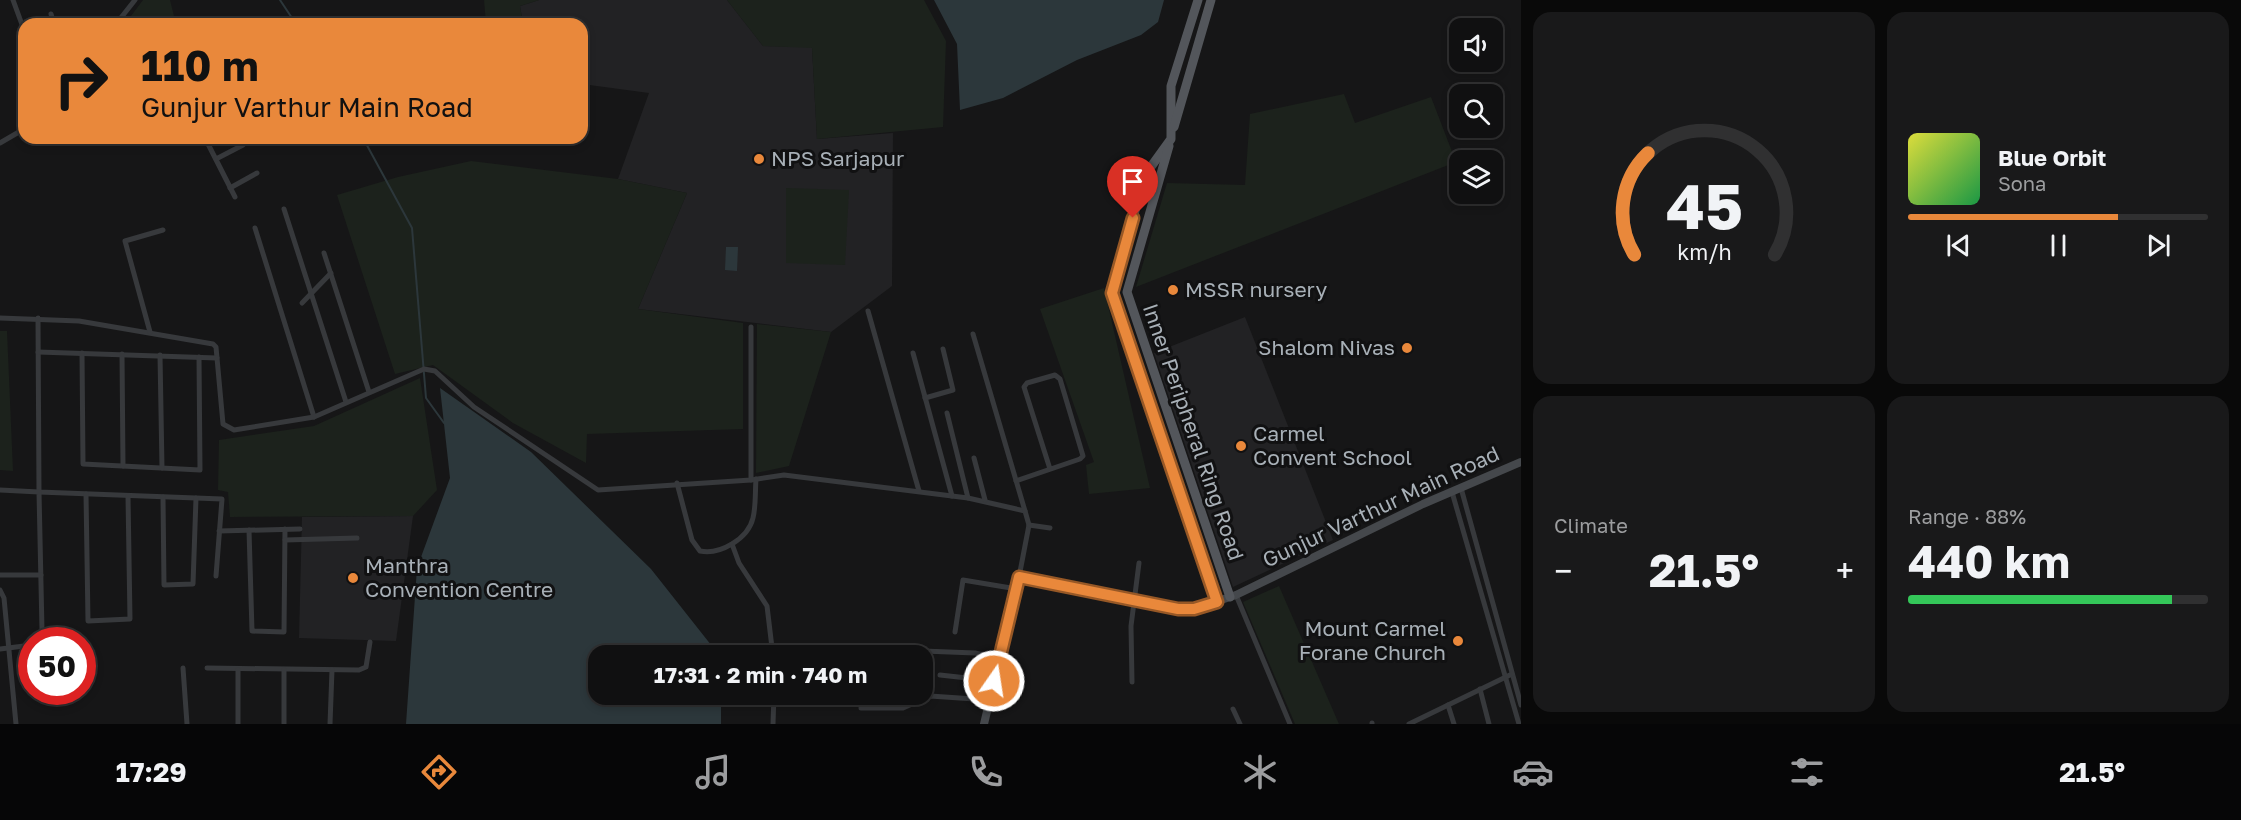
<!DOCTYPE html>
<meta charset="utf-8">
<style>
body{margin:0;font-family:"Golos Text",sans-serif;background:#19191a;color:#f1f3f6;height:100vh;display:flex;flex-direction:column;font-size:22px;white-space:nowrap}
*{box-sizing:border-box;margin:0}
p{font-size:20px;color:#9c9d9f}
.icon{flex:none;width:33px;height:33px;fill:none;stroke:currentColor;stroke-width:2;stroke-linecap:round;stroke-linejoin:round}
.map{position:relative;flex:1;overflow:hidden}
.sheet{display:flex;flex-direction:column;gap:12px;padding:12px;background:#090909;width:720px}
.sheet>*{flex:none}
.guide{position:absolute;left:18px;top:18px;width:570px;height:126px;border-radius:18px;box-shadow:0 3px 9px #0003,0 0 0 2px #303031;background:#e9883b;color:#111;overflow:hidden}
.fabs{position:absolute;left:1449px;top:18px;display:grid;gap:12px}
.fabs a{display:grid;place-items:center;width:54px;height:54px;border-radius:12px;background:#101011;box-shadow:0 3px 9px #0003,0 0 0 2px #303031;font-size:30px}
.speed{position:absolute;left:18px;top:627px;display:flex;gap:12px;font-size:30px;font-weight:700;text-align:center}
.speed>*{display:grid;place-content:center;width:78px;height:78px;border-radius:50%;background:#101011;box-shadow:0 3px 9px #0003,0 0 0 2px #303031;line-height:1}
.speed .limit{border:9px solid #d22;background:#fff;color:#111}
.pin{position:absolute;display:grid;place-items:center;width:51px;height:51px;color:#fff;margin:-62px -26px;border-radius:50% 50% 50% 0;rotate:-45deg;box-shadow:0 0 6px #0007}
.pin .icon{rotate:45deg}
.me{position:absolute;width:66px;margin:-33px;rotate:13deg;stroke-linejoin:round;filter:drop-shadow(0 0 4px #0008)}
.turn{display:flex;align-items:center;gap:21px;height:126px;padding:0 24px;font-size:27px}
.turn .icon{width:78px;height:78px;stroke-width:2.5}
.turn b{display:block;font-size:42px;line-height:51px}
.big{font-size:45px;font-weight:700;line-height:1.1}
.sheet .card{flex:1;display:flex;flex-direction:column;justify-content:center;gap:9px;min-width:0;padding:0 21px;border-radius:18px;background:#19191a}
.sheet .dial{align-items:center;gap:0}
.dial svg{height:156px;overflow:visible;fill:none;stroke:#303031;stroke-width:7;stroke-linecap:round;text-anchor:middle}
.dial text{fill:#f1f3f6;stroke:none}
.song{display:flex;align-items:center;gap:18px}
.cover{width:72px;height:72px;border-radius:9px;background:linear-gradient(135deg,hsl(60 70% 55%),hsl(140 70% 35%))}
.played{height:6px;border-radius:3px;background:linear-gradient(90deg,#e9883b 70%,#303031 70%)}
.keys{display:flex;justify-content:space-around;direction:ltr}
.heat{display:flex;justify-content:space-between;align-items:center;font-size:33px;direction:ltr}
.charge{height:9px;border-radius:4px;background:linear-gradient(90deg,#34c759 88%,#303031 0)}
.sheet .tiles{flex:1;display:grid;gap:12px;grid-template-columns:repeat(2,1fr)}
.trip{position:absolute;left:588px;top:645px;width:345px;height:60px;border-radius:18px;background:#101011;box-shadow:0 3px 9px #0003,0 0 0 2px #303031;font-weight:700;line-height:60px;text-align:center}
.tabs{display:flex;height:96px;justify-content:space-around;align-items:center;background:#060607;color:#9c9d9f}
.tabs .icon{width:42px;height:42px}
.tabs .selected{color:#e9883b}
.tabs b{font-size:27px;color:#f1f3f6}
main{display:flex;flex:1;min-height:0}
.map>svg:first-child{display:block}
.built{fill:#222224}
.green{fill:#1c221c}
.water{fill:#2c373b}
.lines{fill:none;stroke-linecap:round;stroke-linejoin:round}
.stream{stroke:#2c373b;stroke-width:2}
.street{stroke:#37393c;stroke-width:5}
.secondary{stroke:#45484c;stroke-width:8}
.primary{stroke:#53565b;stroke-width:9}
.route-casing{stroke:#975826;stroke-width:15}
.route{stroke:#e9883b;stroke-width:10}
.poi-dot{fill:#e9883b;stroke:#111112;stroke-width:2}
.labels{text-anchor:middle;stroke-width:6;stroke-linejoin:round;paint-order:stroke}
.poi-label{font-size:21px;fill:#a8b0b7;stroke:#111112;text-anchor:start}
.street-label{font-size:21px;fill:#a8b0b7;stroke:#111112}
</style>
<main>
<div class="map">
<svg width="1521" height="724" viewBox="0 0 1521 724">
<rect width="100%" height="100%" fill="#161617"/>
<g class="built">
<path d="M539,0H727L763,46L812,47L817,139L893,133L892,286L831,332L638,309L687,193L618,179L649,93L582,84V24H523L520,6Z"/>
<path d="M1245,317L1333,540L1233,587L1154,353Z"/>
<path d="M413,516L396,641L299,638L302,517Z"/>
</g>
<g class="green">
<path d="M143,0H170L176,24H125Z"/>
<path d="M484,0H539L520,6L523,24H486Z"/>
<path d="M727,0H924L946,41L943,127L817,139L812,48L763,46Z"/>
<path d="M1344,94L1355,123L1431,97L1456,162L1136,287L1167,183L1245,185L1250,114Z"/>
<path d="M471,161L618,179L687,193L638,309L743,323V429L587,434L586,463L513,423L433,365L395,374L337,195L398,177Z"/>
<path d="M786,188L849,190L845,265L786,263Z"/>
<path d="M1104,288L1150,488L1089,494L1086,465L1094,462L1040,309Z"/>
<path d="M757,324L831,332L789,466L756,473Z"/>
<path d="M0,331H7L13,471L0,470Z"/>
<path d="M420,378L437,490L413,516L230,517L228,492L218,490L219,440L314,426Z"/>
<path d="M1279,586L1339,724H1295L1243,602Z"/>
</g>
<g class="water">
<path d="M934,0H1164L1158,22L1141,35L1077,60L1003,98L960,110L957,44Z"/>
<path d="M726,247H738L737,271L725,270Z"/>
<path d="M440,388L531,452L651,569L719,655L598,656V694L721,695V724H406L417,568L450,478Z"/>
</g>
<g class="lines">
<g class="stream">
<path d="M280,0L296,24"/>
<path d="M363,138L412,228L426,398L444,423"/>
</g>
<g class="street">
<path d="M13,0L24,30"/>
<path d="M51,14L54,24"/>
<path d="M116,24L135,0"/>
<path d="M205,138L235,197"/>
<path d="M0,143L24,129"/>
<path d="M216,159L243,145"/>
<path d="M230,188L257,173"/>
<path d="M284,209L346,402"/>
<path d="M255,228L314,417"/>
<path d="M324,253L369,392"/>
<path d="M302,303L331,273"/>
<path d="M868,311L919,491"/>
<path d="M0,318L79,321L213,344L216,347L223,424L234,430L314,417L424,369L435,371L474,407L598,490L751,480L784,475L968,498L1025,511L1029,525L1019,577"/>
<path d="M38,318L39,492L222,499L216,576"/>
<path d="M751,327V480"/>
<path d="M150,332L125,241L163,230"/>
<path d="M973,334L1025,511"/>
<path d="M38,352L217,358"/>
<path d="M82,353L83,464L200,470L199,357"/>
<path d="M913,353L952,496"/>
<path d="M122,354L123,466"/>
<path d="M160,355L162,468"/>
<path d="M925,398L953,390L943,349"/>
<path d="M947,413L968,498"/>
<path d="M974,458L985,500"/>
<path d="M1016,481L1080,459L1083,456L1060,379L1055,375L1027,383L1024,387L1050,469"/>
<path d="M677,483L692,540L700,551C720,555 748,539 753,518C756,506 755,492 756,479"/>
<path d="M1461,488L1521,705"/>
<path d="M0,490L39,492L42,630L40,640"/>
<path d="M1452,492L1519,724"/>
<path d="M86,494L88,621L130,619L128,496"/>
<path d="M163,497L164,585L193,584L196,498"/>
<path d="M1029,525L1050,528"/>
<path d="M249,530L252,631L284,632L285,529"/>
<path d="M219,531L300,529"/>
<path d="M285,540L357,538"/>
<path d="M732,544L739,563L767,606L773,656"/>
<path d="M0,575H41"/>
<path d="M0,590L4,598L16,724"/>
<path d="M1236,595L1290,724"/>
<path d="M955,632L963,580L1017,589"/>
<path d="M826,646V656"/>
<path d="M0,649L32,645"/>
<path d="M794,656L793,646L975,653L998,658"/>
<path d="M183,668L187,724"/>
<path d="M207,668L359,670L366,667L370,642"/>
<path d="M238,670V724"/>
<path d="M284,670V724"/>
<path d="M940,675L994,681"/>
<path d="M1132,682L1131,626L1139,563"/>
<path d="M1480,689L1489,724"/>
<path d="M1448,705L1454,724"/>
<path d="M861,708H903L930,696L989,700"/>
<path d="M1233,709L1240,724"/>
<path d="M1372,723V724"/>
<path d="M330,724L332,670"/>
<path d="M773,724L774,694"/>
<path d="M1409,724L1512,674"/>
</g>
<path class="secondary" d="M984,724L1019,577L1164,607L1194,609L1236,595L1423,504L1521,462"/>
<g class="primary">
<path d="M1198,0L1171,86V139L1145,175L1112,293L1217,602"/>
<path d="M1174,127L1211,0"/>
<path d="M1169,146L1127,292L1230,597"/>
</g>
</g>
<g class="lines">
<g class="route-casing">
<path id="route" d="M994,681L1019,577L1178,609H1194L1217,602L1112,293L1133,218"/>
</g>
<use href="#route" class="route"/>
</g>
<g class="poi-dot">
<circle cx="759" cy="159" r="6"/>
<circle cx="1173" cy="290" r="6"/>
<circle cx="1407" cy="348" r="6"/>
<circle cx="1241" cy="446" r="6"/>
<circle cx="353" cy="578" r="6"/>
<circle cx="1458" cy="641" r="6"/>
</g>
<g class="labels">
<g class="poi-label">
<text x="771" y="166">NPS Sarjapur</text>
<text x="1185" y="297">MSSR nursery</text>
<text x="1395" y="355" text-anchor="end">Shalom Nivas</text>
<text x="1253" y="441">Carmel<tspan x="1253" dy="24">Convent School</tspan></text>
<text x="365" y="573">Manthra<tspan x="365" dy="24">Convention Centre</tspan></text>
<text x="1446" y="636" text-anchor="end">Mount Carmel<tspan x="1446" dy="24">Forane Church</tspan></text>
</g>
<g class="street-label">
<text transform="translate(1193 432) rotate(71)" y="7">Inner Peripheral Ring Road</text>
<text transform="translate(1381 507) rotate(-25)" y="7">Gunjur Varthur Main Road</text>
</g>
</g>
</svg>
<div class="fabs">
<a><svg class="icon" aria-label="sound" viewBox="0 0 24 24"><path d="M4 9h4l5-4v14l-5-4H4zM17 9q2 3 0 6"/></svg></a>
<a><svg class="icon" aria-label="search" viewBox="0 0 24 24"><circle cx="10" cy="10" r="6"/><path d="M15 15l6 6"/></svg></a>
<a><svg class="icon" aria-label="layers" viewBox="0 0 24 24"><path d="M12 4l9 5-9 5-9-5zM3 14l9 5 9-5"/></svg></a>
</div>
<div class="speed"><div class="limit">50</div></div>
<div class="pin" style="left:1133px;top:218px;background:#d93025"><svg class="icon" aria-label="arrive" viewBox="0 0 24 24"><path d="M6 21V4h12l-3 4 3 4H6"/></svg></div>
<svg class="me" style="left:994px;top:681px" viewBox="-20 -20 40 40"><circle r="17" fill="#e9883b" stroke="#fff" stroke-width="3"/><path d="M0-11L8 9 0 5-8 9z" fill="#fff"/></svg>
<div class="trip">17:31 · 2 min · 740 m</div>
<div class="guide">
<div class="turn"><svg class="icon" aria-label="right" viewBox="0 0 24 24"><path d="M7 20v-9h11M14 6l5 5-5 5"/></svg><div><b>110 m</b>Gunjur Varthur Main Road</div></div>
</div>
</div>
<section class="sheet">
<div class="tiles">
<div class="card dial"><svg viewBox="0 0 100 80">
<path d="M14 69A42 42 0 1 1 86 69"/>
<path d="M14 69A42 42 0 0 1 21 17" stroke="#e9883b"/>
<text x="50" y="56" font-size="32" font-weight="700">45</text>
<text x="50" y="72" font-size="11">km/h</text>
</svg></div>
<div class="card">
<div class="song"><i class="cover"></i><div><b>Blue Orbit</b><p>Sona</p></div></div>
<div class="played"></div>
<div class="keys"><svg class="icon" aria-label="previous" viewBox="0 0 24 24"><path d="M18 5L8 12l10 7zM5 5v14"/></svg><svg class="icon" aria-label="pause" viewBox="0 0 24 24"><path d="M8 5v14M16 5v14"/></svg><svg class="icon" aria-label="next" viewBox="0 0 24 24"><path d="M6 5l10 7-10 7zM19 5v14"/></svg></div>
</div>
<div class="card"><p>Climate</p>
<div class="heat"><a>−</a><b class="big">21.5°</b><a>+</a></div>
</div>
<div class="card"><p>Range · 88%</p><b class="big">440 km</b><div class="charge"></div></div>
</div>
</section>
</main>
<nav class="tabs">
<b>17:29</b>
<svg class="icon selected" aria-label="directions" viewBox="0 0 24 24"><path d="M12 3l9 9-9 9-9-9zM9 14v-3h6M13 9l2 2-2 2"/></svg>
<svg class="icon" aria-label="music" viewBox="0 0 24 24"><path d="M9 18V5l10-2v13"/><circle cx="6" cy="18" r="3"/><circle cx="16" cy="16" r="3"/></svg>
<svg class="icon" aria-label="phone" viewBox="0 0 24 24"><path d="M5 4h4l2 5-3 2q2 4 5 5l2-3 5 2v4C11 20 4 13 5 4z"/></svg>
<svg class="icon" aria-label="climate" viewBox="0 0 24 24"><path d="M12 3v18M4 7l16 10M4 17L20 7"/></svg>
<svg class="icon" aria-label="car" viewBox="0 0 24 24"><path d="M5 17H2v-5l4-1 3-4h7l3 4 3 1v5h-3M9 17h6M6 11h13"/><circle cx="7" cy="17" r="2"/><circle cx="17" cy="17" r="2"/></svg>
<svg class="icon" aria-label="filters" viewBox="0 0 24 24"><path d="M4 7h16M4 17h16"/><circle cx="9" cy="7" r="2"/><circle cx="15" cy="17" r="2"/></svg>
<b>21.5°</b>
</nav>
